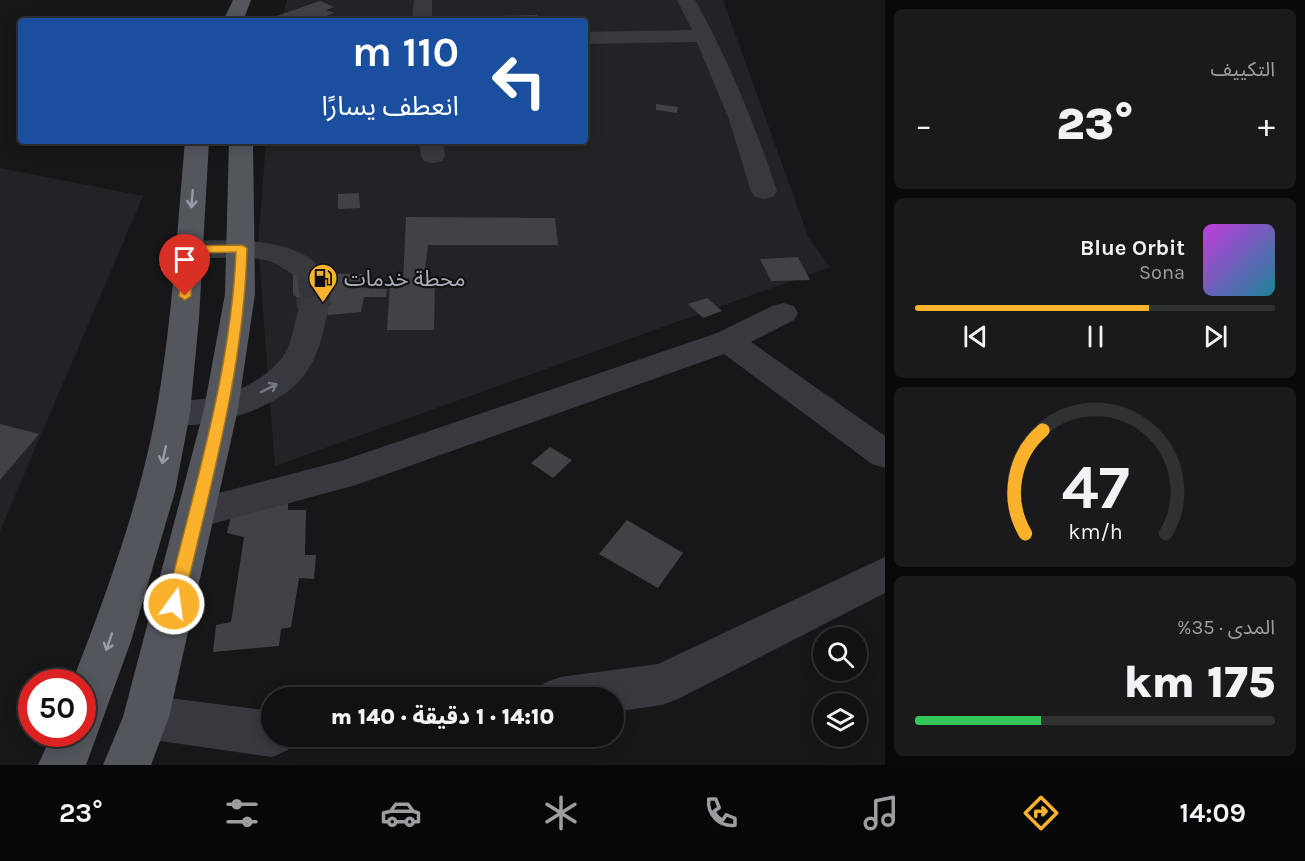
<!DOCTYPE html>
<html lang="ar">
<meta charset="utf-8">
<style>
body{margin:0;font-family:Karla,"Noto Sans Arabic",sans-serif;background:#1a1a1c;color:#f1f3f6;direction:rtl;height:100vh;display:flex;flex-direction:column;font-size:22px;white-space:nowrap}
*{box-sizing:border-box;margin:0}
p{font-size:20px;color:#9c9da0}
.icon{flex:none;width:33px;height:33px;fill:none;stroke:currentColor;stroke-width:2;stroke-linecap:round;stroke-linejoin:round}
.map{position:relative;flex:1;overflow:hidden;direction:ltr}
.details{display:flex;flex-direction:column;gap:9px;padding:9px;background:#09090a;width:420px}
.details>*{flex:none}
.hud{position:absolute;left:18px;top:18px;width:570px;height:126px;border-radius:6px;box-shadow:0 3px 15px #0003,0 0 0 2px #303133;direction:rtl;background:#1a4fa0;color:#fff;overflow:hidden}
.tools{position:absolute;left:813px;top:627px;display:grid;gap:12px}
.tools a{display:grid;place-items:center;width:54px;height:54px;border-radius:50%;background:#111113;box-shadow:0 3px 15px #0003,0 0 0 2px #303133;font-size:30px}
.speed{position:absolute;left:18px;top:669px;display:flex;gap:12px;font-size:30px;font-weight:700;text-align:center}
.speed>*{display:grid;place-content:center;width:78px;height:78px;border-radius:50%;background:#111113;box-shadow:0 3px 15px #0003,0 0 0 2px #303133;line-height:1}
.speed .limit{border:9px solid #d22;background:#fff;color:#111}
.pin{position:absolute;display:grid;place-items:center;width:51px;height:51px;color:#fff;margin:-62px -26px;border-radius:50% 50% 50% 0;rotate:-45deg;box-shadow:0 0 6px #0007}
.pin .icon{rotate:45deg}
.me{position:absolute;width:66px;margin:-33px;rotate:14deg;stroke-linejoin:round;filter:drop-shadow(0 0 4px #0008)}
.turn{display:flex;align-items:center;gap:21px;height:126px;padding:0 30px;font-size:27px}
.turn .icon{width:78px;height:78px;stroke-width:2.5}
.turn b{display:block;font-size:42px;line-height:51px}
.big{font-size:45px;font-weight:800;line-height:1.1}
.details .widget{flex:1;display:flex;flex-direction:column;justify-content:center;gap:9px;min-width:0;padding:0 21px;border-radius:9px;background:#1a1a1c}
.details .dial{align-items:center;gap:0}
.dial svg{height:156px;overflow:visible;fill:none;stroke:#303133;stroke-width:7;stroke-linecap:round;text-anchor:middle}
.dial text{fill:#f1f3f6;stroke:none}
.song{display:flex;align-items:center;gap:18px}
.cover{width:72px;height:72px;border-radius:9px;background:linear-gradient(135deg,hsl(290 70% 55%),hsl(190 70% 35%))}
.played{height:6px;border-radius:3px;background:linear-gradient(90deg,#fab22d 65%,#303133 65%)}
.keys{display:flex;justify-content:space-around;direction:ltr}
.heat{display:flex;justify-content:space-between;align-items:center;font-size:33px;direction:ltr}
.charge{height:9px;border-radius:4px;background:linear-gradient(90deg,#34c759 35%,#303133 0)}
.trip{position:absolute;left:261px;top:687px;width:363px;height:60px;border-radius:30px;background:#111113;box-shadow:0 3px 15px #0003,0 0 0 2px #303133;font-weight:800;line-height:60px;text-align:center;direction:rtl}
.dock{display:flex;height:96px;justify-content:space-around;align-items:center;background:#070708;color:#9c9da0}
.dock .icon{width:42px;height:42px}
.dock .current{color:#fab22d}
.dock b{font-size:27px;color:#f1f3f6}
main{display:flex;flex:1;min-height:0}
.map>svg:first-child{display:block}
.built{fill:#222326}
.building{fill:#404246}
.lines{fill:none;stroke-linecap:round;stroke-linejoin:round}
.minor-tunnel-far1{stroke:#343539;stroke-width:26;stroke-dasharray:26 14;stroke-linecap:butt}
.minor-tunnel{stroke:#343539;stroke-width:34;stroke-dasharray:34 16;stroke-linecap:butt}
.minor{fill:#37393e;fill-rule:evenodd}
.major{fill:#53565d;fill-rule:evenodd}
.oneway{stroke:#979ca7}
.oneway2{stroke:#757982}
.route{fill:#fab22d;stroke:#a2741d;stroke-width:1.5}
.labels{text-anchor:middle;stroke-width:4.5;stroke-linejoin:round;paint-order:stroke}
.poi-label{font-size:22px;fill:#a8aeb9;stroke:#121214;text-anchor:start}
</style>
<main>
<section class="details">
<div class="widget"><p>التكييف</p>
<div class="heat"><a>−</a><b class="big">23°</b><a>+</a></div>
</div>
<div class="widget">
<div class="song"><i class="cover"></i><div><b>Blue Orbit</b><p>Sona</p></div></div>
<div class="played"></div>
<div class="keys"><svg class="icon" aria-label="previous" viewBox="0 0 24 24"><path d="M18 5L8 12l10 7zM5 5v14"/></svg><svg class="icon" aria-label="pause" viewBox="0 0 24 24"><path d="M8 5v14M16 5v14"/></svg><svg class="icon" aria-label="next" viewBox="0 0 24 24"><path d="M6 5l10 7-10 7zM19 5v14"/></svg></div>
</div>
<div class="widget dial"><svg viewBox="0 0 100 80">
<path d="M14 69A42 42 0 1 1 86 69"/>
<path d="M14 69A42 42 0 0 1 23 16" stroke="#fab22d"/>
<text x="50" y="56" font-size="32" font-weight="700">47</text>
<text x="50" y="72" font-size="11">km/h</text>
</svg></div>
<div class="widget"><p>المدى · 35%</p><b class="big">175 km</b><div class="charge"></div></div>
</section>
<div class="map">
<svg width="885" height="765" viewBox="0 0 885 765">
<rect width="100%" height="100%" fill="#171719"/>
<g class="built">
<path d="M287,0H723L808,236L830,267L275,466L258,245L266,141H585V21H281Z"/>
<path d="M0,168L143,196L0,531Z"/>
</g>
<g class="building">
<path d="M320,1L334,7L326,10L334,13L314,21L268,19Z"/>
<path d="M537,15L540,21H498L497,16Z"/>
<path d="M656,104L678,107L677,113L656,110Z"/>
<path d="M359,193L360,208L338,209V194Z"/>
<path d="M406,217L555,218L558,245H428L424,278L435,280L434,330H387L390,283L403,282Z"/>
<path d="M798,257L810,280L771,281L760,259Z"/>
<path d="M293,273L366,274L363,288L387,289L386,297H364L361,312L329,315L293,295Z"/>
<path d="M707,298L722,311L703,318L688,304Z"/>
<path d="M0,424L39,434L0,480Z"/>
<path d="M550,447L572,460L553,478L531,463Z"/>
<path d="M288,498V510H306L305,555H316L314,579L299,578L291,627L281,629L279,646L213,652L216,625L231,622L244,537L227,533L231,516Z"/>
<path d="M627,520L683,553L658,588L599,554Z"/>
</g>
<g class="lines">
<path class="minor-tunnel-far1" d="M310,273L313,297"/>
<path class="minor-tunnel" d="M313,296L314,307"/>
<g class="minor">
<path d="M414,0H432V21H412Z"/>
<path d="M677,0H695C729,61 755,125 777,191L773,197L764,199L755,197L751,191L728,117L697,42L585,44V32L692,30Z"/>
<path d="M419,141H443L445,156L442,161L433,163L424,161L421,156Z"/>
<path d="M188,241C228,240 299,235 324,273L320,279C298,285 287,266 266,260C237,254 206,262 178,255L174,249L178,243Z"/>
<path d="M314,297L325,300L329,307C323,333 319,358 301,379C275,410 200,434 161,422L156,413L161,404C179,399 198,401 216,397C241,391 272,375 285,353C295,337 293,316 303,300Z"/>
<path d="M783,303L794,306L798,313L794,320L751,342L885,436V468L872,464L724,354L356,485L197,528L184,524L178,513L184,502L341,461L717,333L772,306Z"/>
<path d="M885,557V593L678,699L662,705L614,712V698H538L544,683L560,677L658,664Z"/>
<path d="M146,695L272,711V736H294L288,750L272,757L146,739L130,733L123,717L130,701Z"/>
</g>
<g class="major">
<path d="M233,0H251L243,21H223Z"/>
<path d="M185,141H209L199,319L190,413L175,492L131,641L86,765H38L52,734H82V682H72C105,599 140,501 156,413C172,324 177,231 185,141Z"/>
<path d="M229,141H253L255,294L238,409L169,717L151,765H103L123,717L204,409L225,294Z"/>
</g>
</g>
<defs><path id="oneway-shaft" d="M-6 0H5M1.5-3L5.5 0L1.5 3" fill="none" stroke-width="1.6" stroke-linecap="round" stroke-linejoin="round" transform="scale(1.5)"/></defs>
<g class="oneway">
<use href="#oneway-shaft" transform="translate(192 199) rotate(95)"/>
<use href="#oneway-shaft" transform="translate(164 455) rotate(102)"/>
<use href="#oneway-shaft" transform="translate(109 642) rotate(109)"/>
</g>
<use class="oneway2" href="#oneway-shaft" transform="translate(269 388) rotate(-27)"/>
<path class="route" d="M242,245L247,248C244,369 210,487 183,604L180,609L174,611L168,609L166,604C194,488 231,371 236,252L194,253L191,296L185,300L179,296L182,249L188,246Z"/>
<defs>
<g id="fuel-pin" transform="scale(1.5)"><path d="M0 17L-7.5 6A9.5 9.5 0 1 1 7.5 6Z" fill="#fab22d" stroke="#121214"/><path d="M-5.5-6h7V0h2V4h1.3V-2.5L3-4.5l.8-.8L6-3V5H2.5V1h-1V6h-7ZM-4.2-4.7v3.2H.2V-4.7Z" fill="#111"/></g>
</defs>
<g fill-rule="evenodd">
<use href="#fuel-pin" x="323" y="278"/>
</g>
<g class="labels">
<g class="poi-label">
<text x="344" y="286">محطة خدمات</text>
</g>
</g>
</svg>
<div class="tools">
<a><svg class="icon" aria-label="search" viewBox="0 0 24 24"><circle cx="10" cy="10" r="6"/><path d="M15 15l6 6"/></svg></a>
<a><svg class="icon" aria-label="layers" viewBox="0 0 24 24"><path d="M12 4l9 5-9 5-9-5zM3 14l9 5 9-5"/></svg></a>
</div>
<div class="speed"><div class="limit">50</div></div>
<div class="pin" style="left:185px;top:296px;background:#d93025"><svg class="icon" aria-label="arrive" viewBox="0 0 24 24"><path d="M6 21V4h12l-3 4 3 4H6"/></svg></div>
<svg class="me" style="left:174px;top:604px" viewBox="-20 -20 40 40"><circle r="17" fill="#fab22d" stroke="#fff" stroke-width="3"/><path d="M0-11L8 9 0 5-8 9z" fill="#fff"/></svg>
<div class="trip">14:10 · 1 دقيقة · 140 m</div>
<div class="hud">
<div class="turn"><svg class="icon" aria-label="left" viewBox="0 0 24 24"><path d="M17 20v-9H6M10 6l-5 5 5 5"/></svg><div><b>110 m</b>انعطف يسارًا</div></div>
</div>
</div>
</main>
<nav class="dock">
<b>14:09</b>
<svg class="icon current" aria-label="directions" viewBox="0 0 24 24"><path d="M12 3l9 9-9 9-9-9zM9 14v-3h6M13 9l2 2-2 2"/></svg>
<svg class="icon" aria-label="music" viewBox="0 0 24 24"><path d="M9 18V5l10-2v13"/><circle cx="6" cy="18" r="3"/><circle cx="16" cy="16" r="3"/></svg>
<svg class="icon" aria-label="phone" viewBox="0 0 24 24"><path d="M5 4h4l2 5-3 2q2 4 5 5l2-3 5 2v4C11 20 4 13 5 4z"/></svg>
<svg class="icon" aria-label="climate" viewBox="0 0 24 24"><path d="M12 3v18M4 7l16 10M4 17L20 7"/></svg>
<svg class="icon" aria-label="car" viewBox="0 0 24 24"><path d="M5 17H2v-5l4-1 3-4h7l3 4 3 1v5h-3M9 17h6M6 11h13"/><circle cx="7" cy="17" r="2"/><circle cx="17" cy="17" r="2"/></svg>
<svg class="icon" aria-label="filters" viewBox="0 0 24 24"><path d="M4 7h16M4 17h16"/><circle cx="9" cy="7" r="2"/><circle cx="15" cy="17" r="2"/></svg>
<b>23°</b>
</nav>
